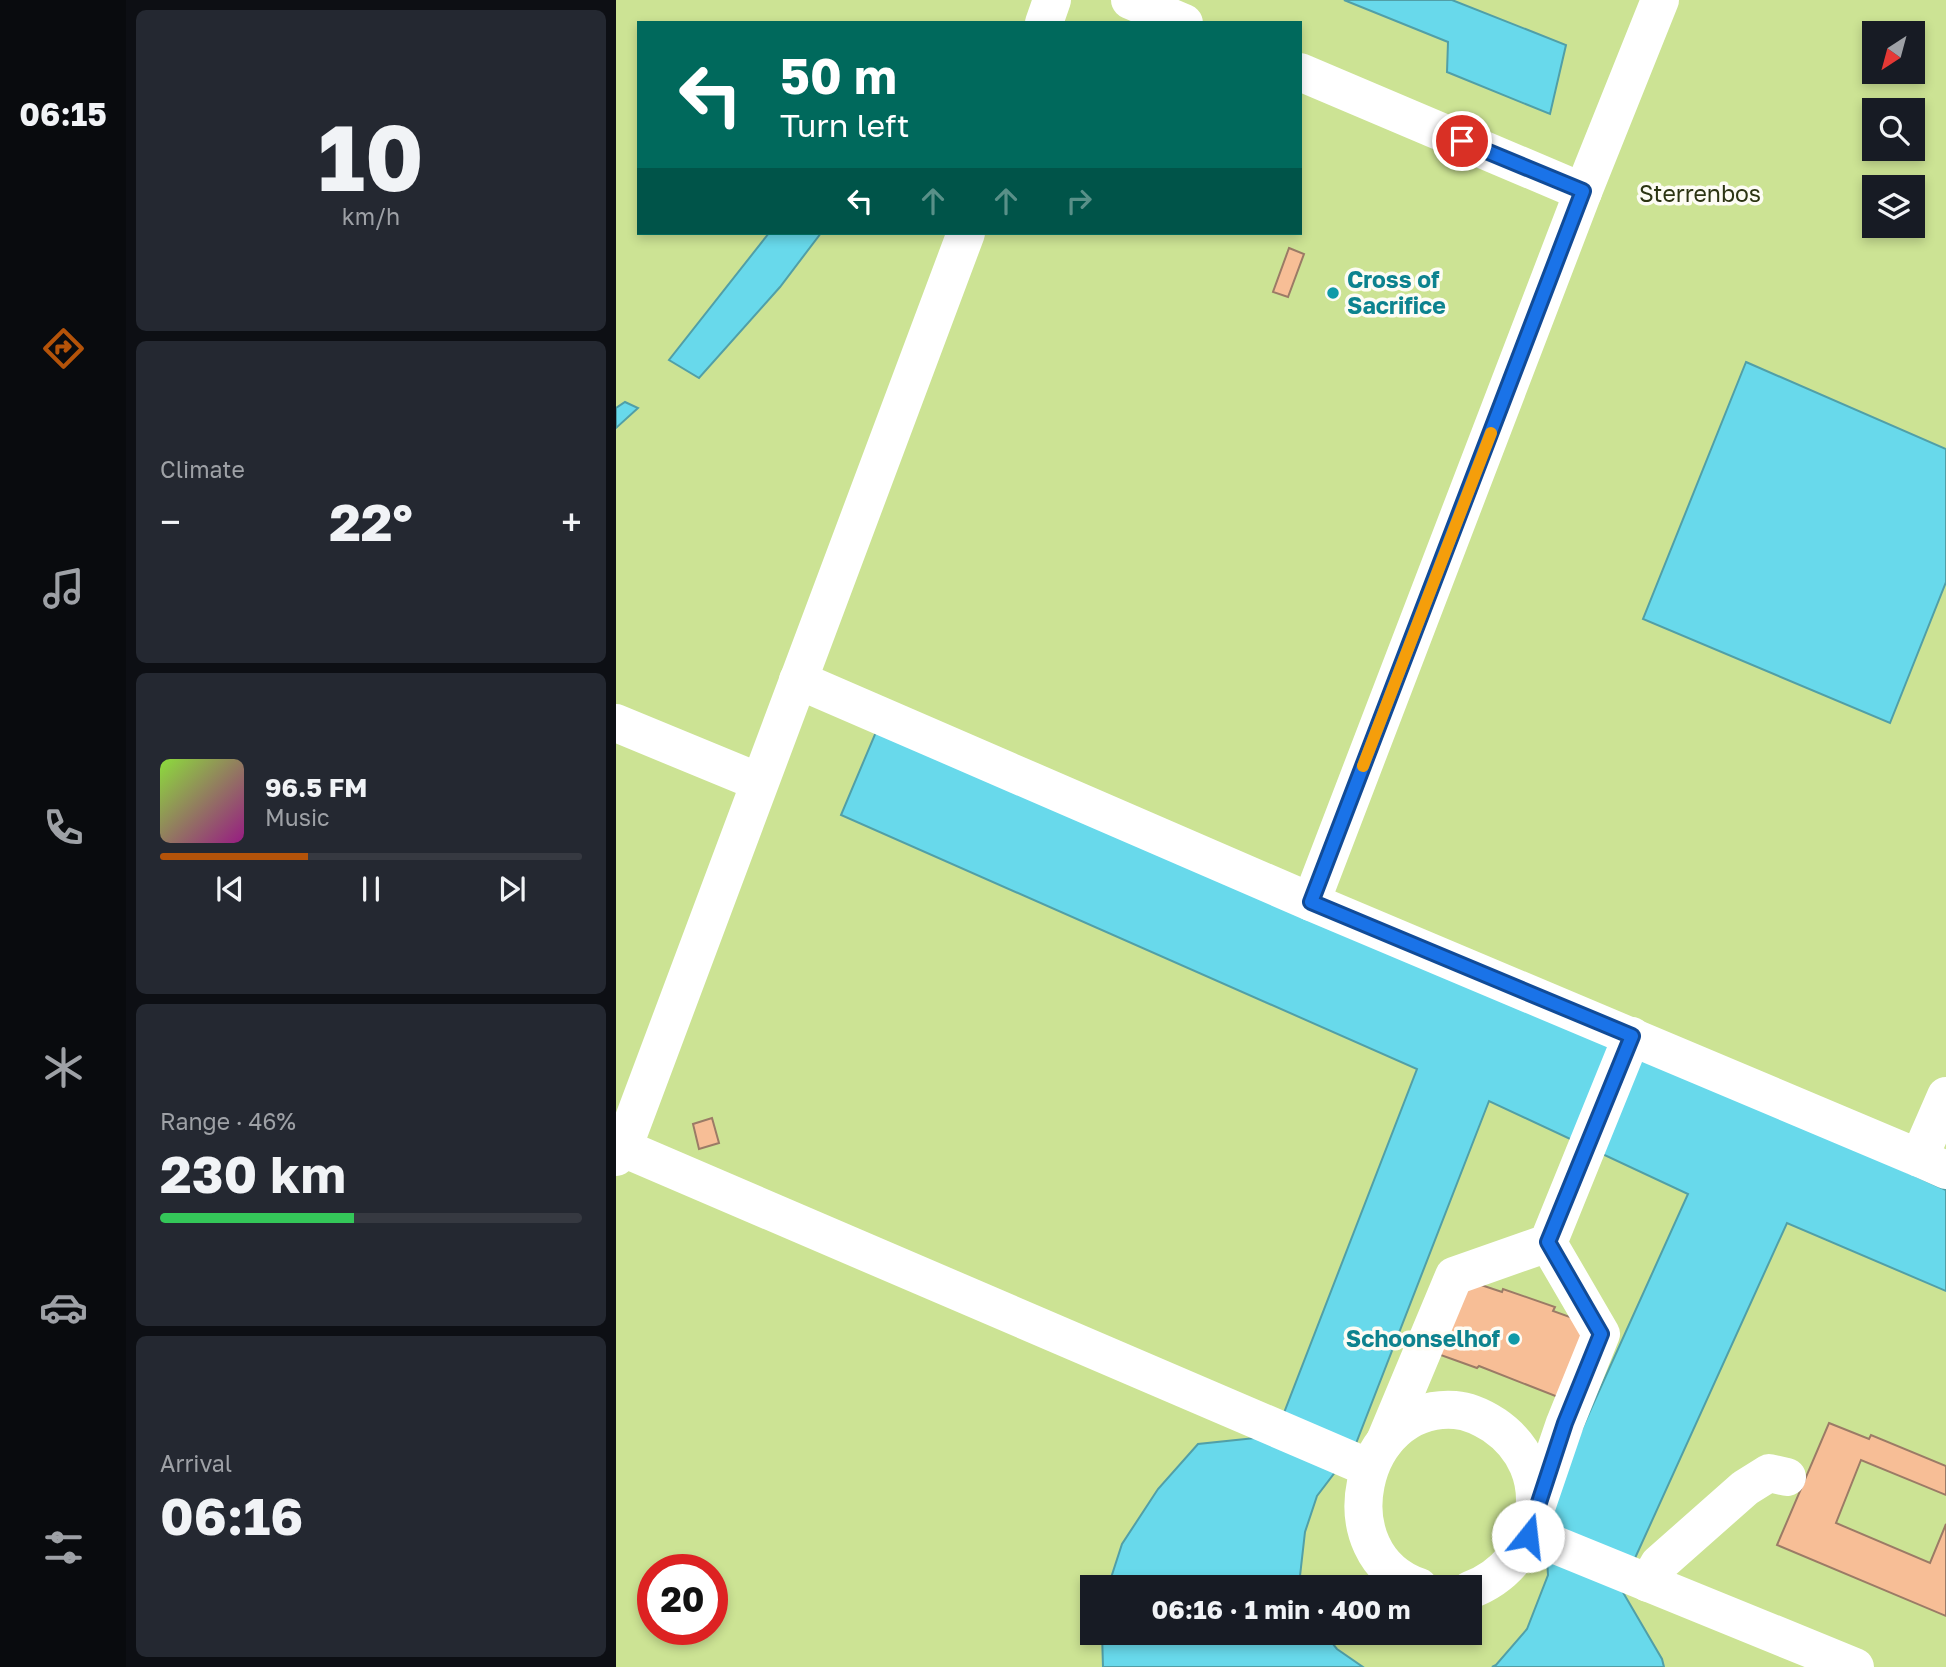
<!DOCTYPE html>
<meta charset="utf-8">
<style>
body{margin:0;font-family:"Golos Text",sans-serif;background:#242831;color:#f1f3f6;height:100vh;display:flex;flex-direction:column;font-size:26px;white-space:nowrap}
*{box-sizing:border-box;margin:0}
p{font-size:23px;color:#9ea1a6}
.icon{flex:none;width:38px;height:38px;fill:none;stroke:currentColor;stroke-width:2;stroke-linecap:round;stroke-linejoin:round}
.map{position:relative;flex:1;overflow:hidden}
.sheet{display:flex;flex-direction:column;gap:10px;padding:10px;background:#0d0f14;width:490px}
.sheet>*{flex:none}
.banner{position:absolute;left:21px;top:21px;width:665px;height:214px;border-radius:0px;box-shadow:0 4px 10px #0003;background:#00695c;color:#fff;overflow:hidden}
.needle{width:46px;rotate:216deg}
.fabs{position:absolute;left:1246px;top:21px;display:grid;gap:14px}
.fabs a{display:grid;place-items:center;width:63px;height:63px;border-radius:0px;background:#171b24;box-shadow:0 4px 10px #0003;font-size:35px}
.speed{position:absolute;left:21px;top:1554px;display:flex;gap:14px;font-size:35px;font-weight:700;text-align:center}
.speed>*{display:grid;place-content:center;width:91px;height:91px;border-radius:50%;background:#171b24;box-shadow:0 4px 10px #0003;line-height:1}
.speed .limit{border:10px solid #d22;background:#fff;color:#111}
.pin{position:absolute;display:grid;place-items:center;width:60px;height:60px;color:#fff;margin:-30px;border:4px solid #fff;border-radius:50%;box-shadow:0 2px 7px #0007}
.me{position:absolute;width:77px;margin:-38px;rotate:16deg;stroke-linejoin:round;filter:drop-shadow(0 0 5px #0008)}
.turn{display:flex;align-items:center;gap:24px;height:147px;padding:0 28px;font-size:32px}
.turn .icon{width:91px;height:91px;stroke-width:2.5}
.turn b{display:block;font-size:49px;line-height:60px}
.lanes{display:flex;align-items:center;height:66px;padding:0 28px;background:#0003;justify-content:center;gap:35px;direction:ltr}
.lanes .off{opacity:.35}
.big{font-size:52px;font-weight:700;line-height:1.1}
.sheet .widget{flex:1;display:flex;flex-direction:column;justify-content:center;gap:10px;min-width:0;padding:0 24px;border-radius:10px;background:#242831}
.sheet .dial{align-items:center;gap:0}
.dial b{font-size:91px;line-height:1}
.song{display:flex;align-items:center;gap:21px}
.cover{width:84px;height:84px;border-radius:10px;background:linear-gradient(135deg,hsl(90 70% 55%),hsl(310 70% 35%))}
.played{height:7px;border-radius:4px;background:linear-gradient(90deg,#b45309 35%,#363941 35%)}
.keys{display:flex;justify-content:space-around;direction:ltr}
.heat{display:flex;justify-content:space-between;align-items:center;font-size:38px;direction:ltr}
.charge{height:10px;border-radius:5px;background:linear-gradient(90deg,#34c759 46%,#363941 0)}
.trip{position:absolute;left:464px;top:1575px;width:402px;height:70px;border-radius:0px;background:#171b24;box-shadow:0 4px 10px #0003;font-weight:700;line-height:70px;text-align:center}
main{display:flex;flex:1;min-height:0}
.tabs{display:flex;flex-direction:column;width:126px;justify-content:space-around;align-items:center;background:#090b0e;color:#9ea1a6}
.tabs .icon{width:49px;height:49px}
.tabs .selected{color:#b45309}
.tabs b{font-size:32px;color:#f1f3f6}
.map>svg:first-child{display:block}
.green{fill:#cce394;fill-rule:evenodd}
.water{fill:#68d9eb;stroke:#519fa7;stroke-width:2}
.building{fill:#f7be96;stroke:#9b7b66;stroke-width:2}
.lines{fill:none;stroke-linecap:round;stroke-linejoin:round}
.minor{stroke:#fff;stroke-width:38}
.route-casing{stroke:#114b97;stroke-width:18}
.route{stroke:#1a73e8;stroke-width:12}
.slow{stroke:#f59e0b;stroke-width:12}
.culture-dot{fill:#0f9aa8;stroke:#fdfcf4;stroke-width:2.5}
.labels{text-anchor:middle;stroke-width:7;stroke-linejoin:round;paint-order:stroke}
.park-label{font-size:23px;fill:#2b3412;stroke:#fdfcf4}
.culture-label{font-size:23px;font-weight:bold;fill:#0d838f;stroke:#fdfcf4;text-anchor:start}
</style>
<main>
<nav class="tabs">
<b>06:15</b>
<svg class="icon selected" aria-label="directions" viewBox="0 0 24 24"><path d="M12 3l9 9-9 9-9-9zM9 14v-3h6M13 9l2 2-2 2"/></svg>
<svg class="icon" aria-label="music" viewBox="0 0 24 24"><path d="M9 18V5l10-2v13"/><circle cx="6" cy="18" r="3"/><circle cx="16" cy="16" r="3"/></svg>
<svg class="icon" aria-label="phone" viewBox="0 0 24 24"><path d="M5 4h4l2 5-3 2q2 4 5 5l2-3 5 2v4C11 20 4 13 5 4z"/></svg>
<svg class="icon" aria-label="climate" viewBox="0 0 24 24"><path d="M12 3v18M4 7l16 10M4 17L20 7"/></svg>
<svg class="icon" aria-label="car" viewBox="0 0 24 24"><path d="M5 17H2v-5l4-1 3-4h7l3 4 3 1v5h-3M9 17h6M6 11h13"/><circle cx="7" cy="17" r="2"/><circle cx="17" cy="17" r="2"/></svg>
<svg class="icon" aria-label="filters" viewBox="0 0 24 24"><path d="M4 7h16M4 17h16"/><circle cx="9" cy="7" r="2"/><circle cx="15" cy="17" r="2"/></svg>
</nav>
<section class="sheet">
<div class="widget dial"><b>10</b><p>km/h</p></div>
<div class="widget"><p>Climate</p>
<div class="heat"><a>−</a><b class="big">22°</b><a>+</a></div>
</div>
<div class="widget">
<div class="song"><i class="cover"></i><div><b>96.5 FM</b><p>Music</p></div></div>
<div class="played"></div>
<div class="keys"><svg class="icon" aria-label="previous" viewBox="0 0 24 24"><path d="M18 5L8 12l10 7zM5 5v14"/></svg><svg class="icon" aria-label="pause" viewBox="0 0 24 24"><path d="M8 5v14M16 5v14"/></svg><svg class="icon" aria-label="next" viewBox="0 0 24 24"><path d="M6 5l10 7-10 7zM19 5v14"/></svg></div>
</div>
<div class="widget"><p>Range · 46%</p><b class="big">230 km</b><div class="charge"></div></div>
<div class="widget"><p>Arrival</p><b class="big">06:16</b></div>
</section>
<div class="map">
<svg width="1330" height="1667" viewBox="0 0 1330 1667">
<rect width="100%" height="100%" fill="#f9eec9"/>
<path class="green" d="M0,0H1330V1667H0V428L22,408L9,402L0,408ZM23,23H684V233H23ZM1258,33H1297V72H1258ZM1258,110H1297V149H1258ZM1258,187H1297V226H1258ZM37,1570H96V1629H37ZM476,1587H854V1633H476Z"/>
<g class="water">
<path d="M728,0H836L950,45L934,114L831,72L832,42Z"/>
<path d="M153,233H205L164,287L83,378L53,360Z"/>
<path d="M1130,362L1330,449V582L1274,723L1027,619Z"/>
<path d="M9,402L22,408L0,428V408Z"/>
<path d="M268,713L985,1030L1330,1190V1291L1171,1223L1005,1589L1046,1659L1048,1667H876L880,1665L911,1629L932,1575L928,1513L1072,1194L873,1101L739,1446L701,1496L689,1532L684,1576L687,1587H492L506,1544L542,1489L582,1444L659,1436L801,1069L225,815Z"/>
<path d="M486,1633H708L721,1649L747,1667H487Z"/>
</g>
<g class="building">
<path d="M673,248L688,254L672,297L657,292Z"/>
<path d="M96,1118L103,1143L83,1149L77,1124Z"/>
<path d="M847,1279L886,1292L887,1289L939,1307L937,1311L976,1325L947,1399L863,1366L861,1368L819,1353Z"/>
<path d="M1213,1423L1253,1439L1255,1435L1330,1466V1495L1245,1460L1220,1523L1314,1563L1330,1524V1616L1161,1545Z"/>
</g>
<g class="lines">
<g class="minor">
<path d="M514,0L568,23"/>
<path d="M428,23L436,0"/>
<path d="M684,72L967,192"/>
<path d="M182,680L695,902L1303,1158"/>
<path d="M0,723L143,782"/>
<path d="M695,902L967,192L1044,0"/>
<path d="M1330,1096L1303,1158L1330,1170"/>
<path d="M0,1145L753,1468"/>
<path d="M0,1157L7,1148L350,233"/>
<path d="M769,1441L838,1276L932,1243L1016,1036"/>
<path d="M921,1505L949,1423L985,1334L932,1243"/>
<path d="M912,1536L937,1544L1239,1667"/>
<path d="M1032,1583L1043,1564L1129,1488L1153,1473L1171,1477"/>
<path d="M803,1587C710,1555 742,1403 839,1410C852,1411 867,1418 878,1425C944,1470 926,1563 854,1590"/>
</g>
</g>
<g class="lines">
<g class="route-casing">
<path id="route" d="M846,141L967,191L695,902L1016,1036L932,1242L985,1334L949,1423L912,1536"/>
</g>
<use href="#route" class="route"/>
<path class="slow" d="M747,766L875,433"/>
</g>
<g class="culture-dot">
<circle cx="717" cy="293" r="7"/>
<circle cx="898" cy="1339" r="7"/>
</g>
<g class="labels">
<g class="park-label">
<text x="1084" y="202">Sterrenbos</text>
</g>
<g class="culture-label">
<text x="731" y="288">Cross of<tspan x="731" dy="26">Sacrifice</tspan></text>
<text x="884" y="1347" text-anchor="end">Schoonselhof</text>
</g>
</g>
</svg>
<div class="fabs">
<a><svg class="needle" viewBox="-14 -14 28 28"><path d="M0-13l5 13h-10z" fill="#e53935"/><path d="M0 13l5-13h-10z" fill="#9ea1a6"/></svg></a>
<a><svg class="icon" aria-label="search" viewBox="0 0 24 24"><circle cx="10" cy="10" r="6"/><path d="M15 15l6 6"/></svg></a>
<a><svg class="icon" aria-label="layers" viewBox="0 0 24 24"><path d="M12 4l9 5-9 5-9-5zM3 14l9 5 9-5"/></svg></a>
</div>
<div class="speed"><div class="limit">20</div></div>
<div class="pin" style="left:846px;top:141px;background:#d93025"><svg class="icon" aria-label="arrive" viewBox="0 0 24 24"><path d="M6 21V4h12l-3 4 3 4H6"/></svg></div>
<svg class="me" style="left:912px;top:1536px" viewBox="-20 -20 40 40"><circle r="19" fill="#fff"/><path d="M0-13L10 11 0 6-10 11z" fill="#1a73e8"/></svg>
<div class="trip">06:16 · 1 min · 400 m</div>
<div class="banner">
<div class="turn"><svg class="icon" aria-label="left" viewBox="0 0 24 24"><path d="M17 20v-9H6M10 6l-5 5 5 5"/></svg><div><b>50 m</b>Turn left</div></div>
<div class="lanes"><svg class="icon" aria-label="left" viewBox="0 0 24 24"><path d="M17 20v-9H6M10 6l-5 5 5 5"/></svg><svg class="icon off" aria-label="ahead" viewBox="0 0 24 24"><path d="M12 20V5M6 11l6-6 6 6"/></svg><svg class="icon off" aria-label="ahead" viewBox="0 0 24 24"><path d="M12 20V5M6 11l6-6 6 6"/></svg><svg class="icon off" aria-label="right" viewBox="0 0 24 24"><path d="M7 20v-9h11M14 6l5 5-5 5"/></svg></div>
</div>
</div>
</main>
